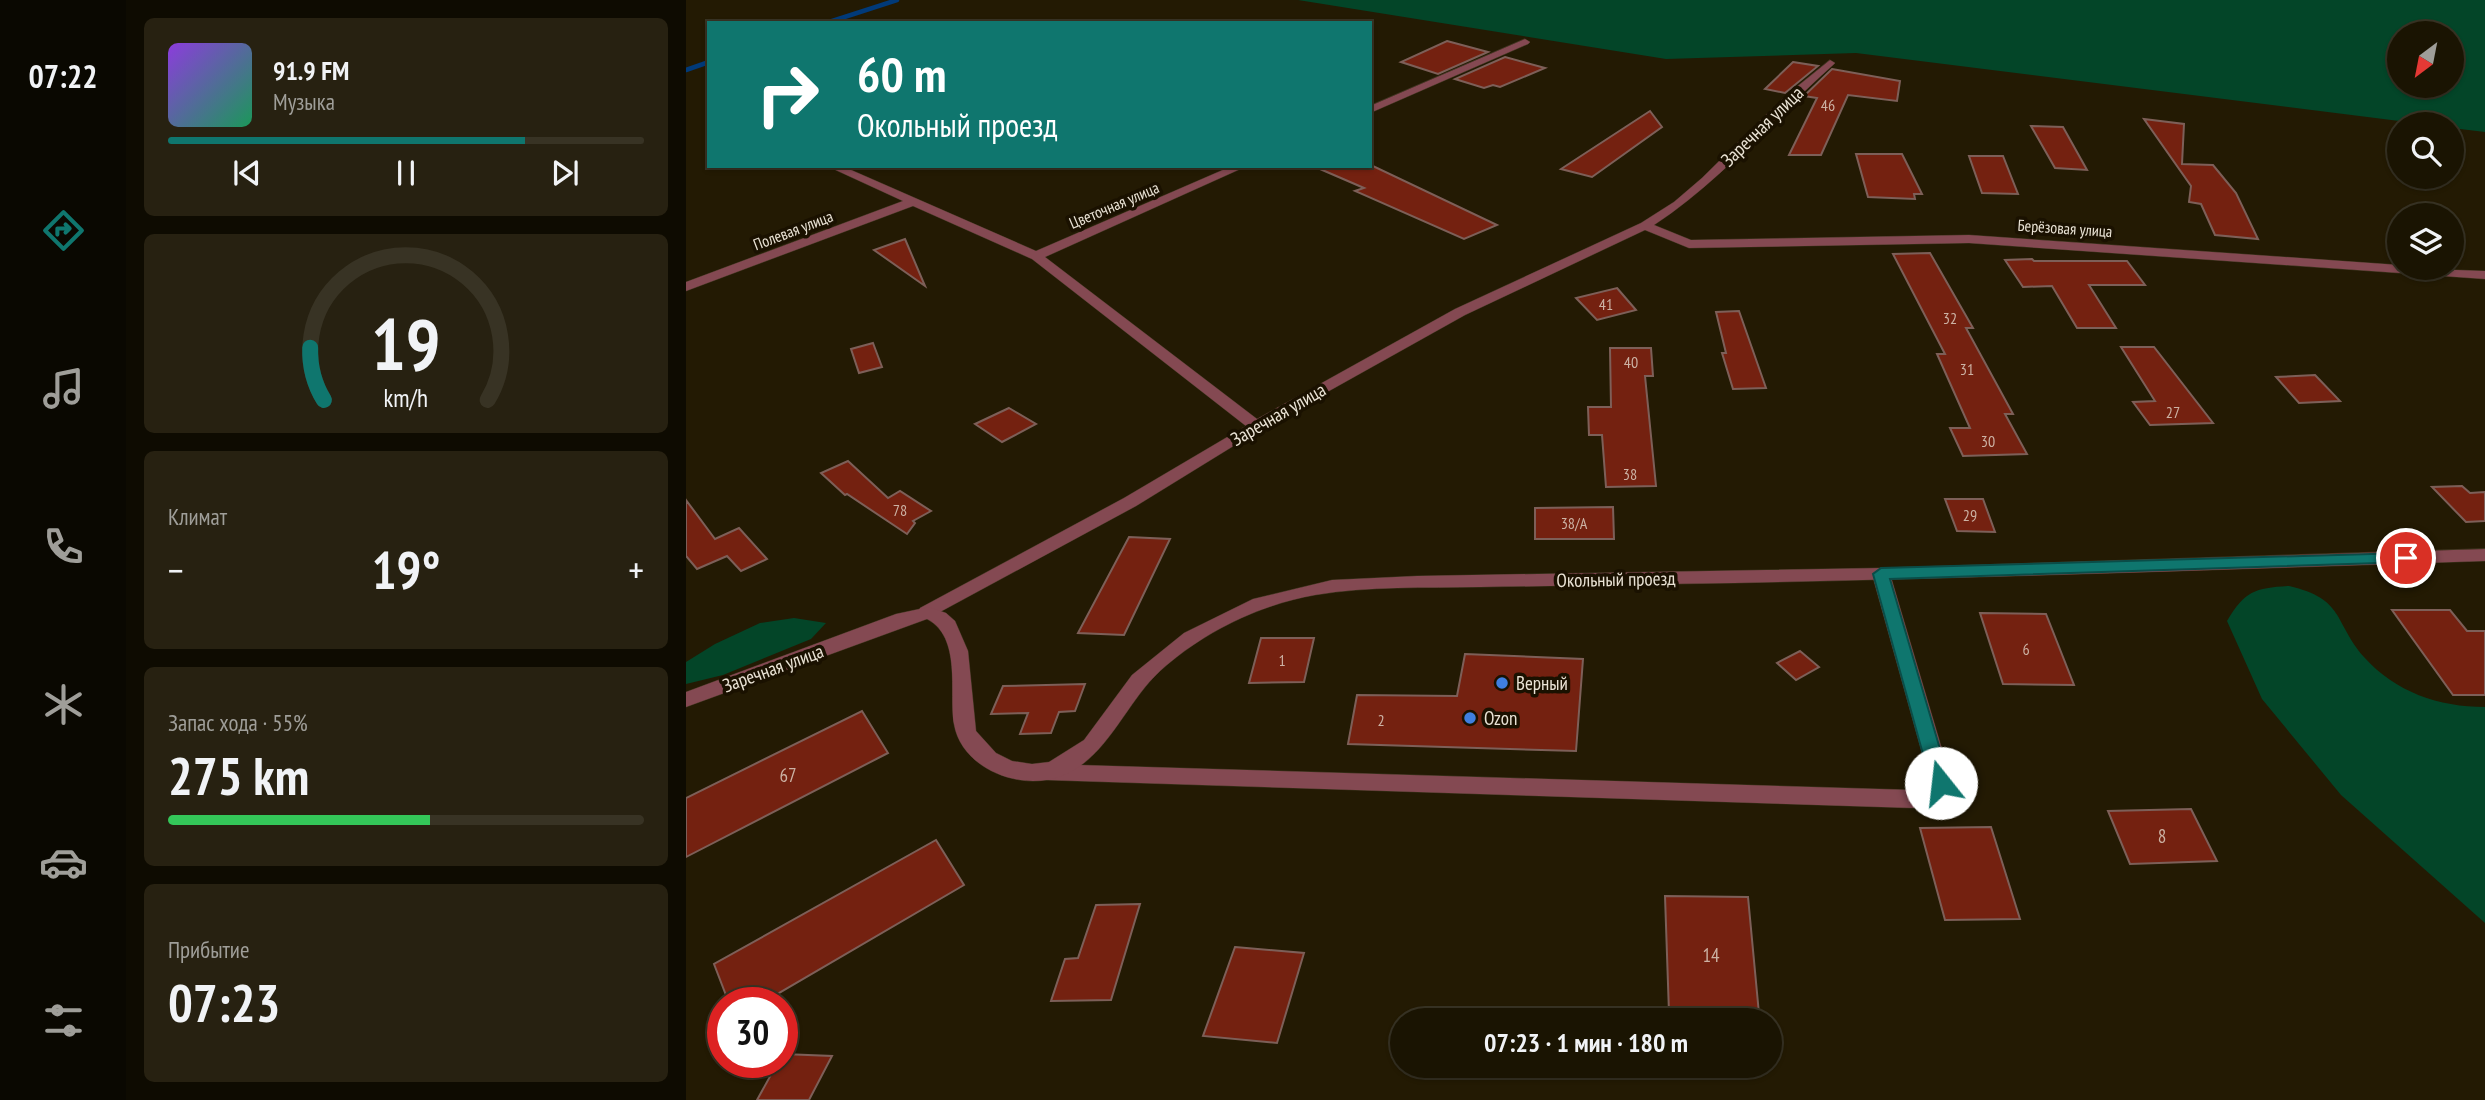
<!DOCTYPE html>
<html lang="ru">
<meta charset="utf-8">
<style>
body{margin:0;font-family:"PT Sans Narrow",sans-serif;background:#272111;color:#f1f3f6;height:100vh;display:flex;flex-direction:column;font-size:26px;white-space:nowrap}
*{box-sizing:border-box;margin:0}
p{font-size:23px;color:#9f9e99}
.icon{flex:none;width:38px;height:38px;fill:none;stroke:currentColor;stroke-width:2;stroke-linecap:round;stroke-linejoin:round}
.map{position:relative;flex:1;overflow:hidden}
.panel{display:flex;flex-direction:column;gap:18px;padding:18px;background:#0e0b01;width:560px}
.panel>*{flex:none}
.banner{position:absolute;left:21px;top:21px;width:665px;height:147px;border-radius:0px;box-shadow:0 2px 5px #0004,0 0 0 2px #383324;background:#0f766e;color:#fff;overflow:hidden}
.needle{width:46px;rotate:212deg}
.controls{position:absolute;left:1701px;top:21px;display:grid;gap:14px}
.controls a{display:grid;place-items:center;width:77px;height:77px;border-radius:50%;background:#1a1402;box-shadow:0 2px 5px #0004,0 0 0 2px #383324;font-size:35px}
.speed{position:absolute;left:21px;top:987px;display:flex;gap:14px;font-size:35px;font-weight:700;text-align:center}
.speed>*{display:grid;place-content:center;width:91px;height:91px;border-radius:50%;background:#1a1402;box-shadow:0 2px 5px #0004,0 0 0 2px #383324;line-height:1}
.speed .limit{border:10px solid #d22;background:#fff;color:#111}
.pin{position:absolute;display:grid;place-items:center;width:60px;height:60px;color:#fff;margin:-30px;border:4px solid #fff;border-radius:50%;box-shadow:0 2px 7px #0007}
.me{position:absolute;width:77px;margin:-38px;rotate:344deg;stroke-linejoin:round;filter:drop-shadow(0 0 5px #0008)}
.turn{display:flex;align-items:center;gap:24px;height:147px;padding:0 35px;font-size:32px}
.turn .icon{width:91px;height:91px;stroke-width:2.5}
.turn b{display:block;font-size:49px;line-height:60px}
.big{font-size:52px;font-weight:800;line-height:1.1}
.panel .card{flex:1;display:flex;flex-direction:column;justify-content:center;gap:10px;min-width:0;padding:0 24px;border-radius:10px;background:#272111}
.panel .dial{align-items:center;gap:0}
.dial svg{height:182px;overflow:visible;fill:none;stroke:#383324;stroke-width:7;stroke-linecap:round;text-anchor:middle}
.dial text{fill:#f1f3f6;stroke:none}
.song{display:flex;align-items:center;gap:21px}
.cover{width:84px;height:84px;border-radius:10px;background:linear-gradient(135deg,hsl(270 70% 55%),hsl(150 70% 35%))}
.played{height:7px;border-radius:4px;background:linear-gradient(90deg,#0f766e 75%,#383324 75%)}
.keys{display:flex;justify-content:space-around;direction:ltr}
.heat{display:flex;justify-content:space-between;align-items:center;font-size:38px;direction:ltr}
.charge{height:10px;border-radius:5px;background:linear-gradient(90deg,#34c759 55%,#383324 0)}
.trip{position:absolute;left:704px;top:1008px;width:392px;height:70px;border-radius:35px;background:#1a1402;box-shadow:0 2px 5px #0004,0 0 0 2px #383324;font-weight:800;line-height:70px;text-align:center}
main{display:flex;flex:1;min-height:0}
.tabs{display:flex;flex-direction:column;width:126px;justify-content:space-around;align-items:center;background:#0a0801;color:#9f9e99}
.tabs .icon{width:49px;height:49px}
.tabs .selected{color:#0f766e}
.tabs b{font-size:32px;color:#f1f3f6}
.map>svg:first-child{display:block}
.green{fill:#034528;fill-rule:evenodd}
.lines{fill:none;stroke-linecap:round;stroke-linejoin:round}
.stream{stroke:#013a79;stroke-width:4.5}
.building{fill:#742110;stroke:#7d5f58;stroke-width:2}
.minor-casing{stroke:#3f3620;stroke-width:1}
.tertiary-casing{stroke:#3f3620;stroke-width:1}
.minor{fill:#844952;fill-rule:evenodd}
.tertiary{fill:#844952;fill-rule:evenodd}
.route{fill:#0f766e;stroke:#0a4d48;stroke-width:2}
.shop-dot{fill:#3f7fe0;stroke:#1a1100;stroke-width:2.5}
.labels{text-anchor:middle;stroke-width:7;stroke-linejoin:round;paint-order:stroke}
.number-label{font-size:16px;fill:#ccb2a4}
.far-street-label{font-size:16px;fill:#eae3d5;stroke:#1a1100}
.street-label{font-size:19px;fill:#eae3d5;stroke:#1a1100}
.poi-label{font-size:19px;fill:#eae3d5;stroke:#1a1100;text-anchor:start}
.near-number-label{font-size:19px;fill:#ccb2a4}
</style>
<main>
<nav class="tabs">
<b>07:22</b>
<svg class="icon selected" aria-label="directions" viewBox="0 0 24 24"><path d="M12 3l9 9-9 9-9-9zM9 14v-3h6M13 9l2 2-2 2"/></svg>
<svg class="icon" aria-label="music" viewBox="0 0 24 24"><path d="M9 18V5l10-2v13"/><circle cx="6" cy="18" r="3"/><circle cx="16" cy="16" r="3"/></svg>
<svg class="icon" aria-label="phone" viewBox="0 0 24 24"><path d="M5 4h4l2 5-3 2q2 4 5 5l2-3 5 2v4C11 20 4 13 5 4z"/></svg>
<svg class="icon" aria-label="climate" viewBox="0 0 24 24"><path d="M12 3v18M4 7l16 10M4 17L20 7"/></svg>
<svg class="icon" aria-label="car" viewBox="0 0 24 24"><path d="M5 17H2v-5l4-1 3-4h7l3 4 3 1v5h-3M9 17h6M6 11h13"/><circle cx="7" cy="17" r="2"/><circle cx="17" cy="17" r="2"/></svg>
<svg class="icon" aria-label="filters" viewBox="0 0 24 24"><path d="M4 7h16M4 17h16"/><circle cx="9" cy="7" r="2"/><circle cx="15" cy="17" r="2"/></svg>
</nav>
<section class="panel">
<div class="card">
<div class="song"><i class="cover"></i><div><b>91.9 FM</b><p>Музыка</p></div></div>
<div class="played"></div>
<div class="keys"><svg class="icon" aria-label="previous" viewBox="0 0 24 24"><path d="M18 5L8 12l10 7zM5 5v14"/></svg><svg class="icon" aria-label="pause" viewBox="0 0 24 24"><path d="M8 5v14M16 5v14"/></svg><svg class="icon" aria-label="next" viewBox="0 0 24 24"><path d="M6 5l10 7-10 7zM19 5v14"/></svg></div>
</div>
<div class="card dial"><svg viewBox="0 0 100 80">
<path d="M14 69A42 42 0 1 1 86 69"/>
<path d="M14 69A42 42 0 0 1 8 46" stroke="#0f766e"/>
<text x="50" y="56" font-size="32" font-weight="700">19</text>
<text x="50" y="72" font-size="11">km/h</text>
</svg></div>
<div class="card"><p>Климат</p>
<div class="heat"><a>−</a><b class="big">19°</b><a>+</a></div>
</div>
<div class="card"><p>Запас хода · 55%</p><b class="big">275 km</b><div class="charge"></div></div>
<div class="card"><p>Прибытие</p><b class="big">07:23</b></div>
</section>
<div class="map">
<svg width="1799" height="1100" viewBox="0 0 1799 1100">
<rect width="100%" height="100%" fill="#231a03"/>
<g class="green">
<path d="M612,0H1799V132L1766,128V124H1737L1170,53L980,59ZM1713,33H1766V86H1713Z"/>
<path d="M1603,586C1659,599 1647,621 1678,657C1709,692 1753,707 1799,707V923L1655,795L1576,699L1541,621C1559,591 1569,588 1603,586Z"/>
<path d="M108,618L140,623L125,639L37,675L0,684V662L29,644L74,623Z"/>
</g>
<g class="lines">
<g class="stream">
<path d="M140,23L211,0"/>
<path d="M0,70L23,62"/>
</g>
</g>
<g class="building">
<path d="M761,41L802,52L752,74L715,62Z"/>
<path d="M819,57L859,68L814,87L807,85L798,88L769,79Z"/>
<path d="M1107,62L1132,66L1099,93L1079,89Z"/>
<path d="M1146,69L1214,81L1211,101L1162,95L1135,155H1103L1131,98L1118,96Z"/>
<path d="M964,111L976,127L906,177L875,169Z"/>
<path d="M1458,119L1498,124L1496,164L1527,165L1550,193L1572,239L1529,235L1515,204L1503,202L1505,186Z"/>
<path d="M1345,126L1377,127L1401,170L1369,168Z"/>
<path d="M1170,154H1216L1236,194H1228L1229,199L1182,197Z"/>
<path d="M1283,156H1317L1332,194L1296,193Z"/>
<path d="M627,166H687L811,225L778,239L669,191L678,188Z"/>
<path d="M219,239L239,286L188,250Z"/>
<path d="M1244,253L1287,328H1280L1327,414H1319L1341,454L1277,456L1264,428H1284L1251,354H1259L1207,254Z"/>
<path d="M1346,259L1348,261H1441L1459,285H1403L1430,328H1391L1366,286L1337,287L1319,260Z"/>
<path d="M931,288L950,310L911,320L890,298Z"/>
<path d="M1053,311L1080,388L1047,389L1036,353H1040L1030,312Z"/>
<path d="M187,343L196,367L173,373L165,349Z"/>
<path d="M1435,347H1468L1527,423L1464,425L1447,402L1469,401Z"/>
<path d="M924,348H965L967,376H959L970,486L920,487L916,435H903L902,407H925Z"/>
<path d="M1629,375L1654,401L1613,403L1590,377Z"/>
<path d="M323,408L350,424L316,442L289,424Z"/>
<path d="M162,461L202,498L214,491L245,511L227,521L229,523L221,534L161,494L159,495L135,473Z"/>
<path d="M1776,486L1784,493L1799,492V521L1780,522L1746,487Z"/>
<path d="M1259,499H1297L1309,532L1271,531Z"/>
<path d="M0,500L29,539L53,528L81,559L55,571L41,556L11,569L0,556Z"/>
<path d="M927,507L928,539H849V508Z"/>
<path d="M443,537L484,539L438,635L392,633Z"/>
<path d="M1706,610H1764L1781,631H1799V695H1767Z"/>
<path d="M1294,613L1360,614L1388,685L1317,684Z"/>
<path d="M575,638H628L618,682L563,683Z"/>
<path d="M1114,651L1133,667L1110,680L1091,663Z"/>
<path d="M779,654L897,659L890,751L662,744L671,695L771,696Z"/>
<path d="M399,684L389,711L373,712L365,733L334,734L342,713L305,714L317,686Z"/>
<path d="M176,711L202,753L0,857V798Z"/>
<path d="M1505,809L1531,861L1444,864L1422,811Z"/>
<path d="M1305,827L1334,919L1259,920L1234,828Z"/>
<path d="M250,840L278,885L76,1003H43L28,964Z"/>
<path d="M979,896L1062,897L1073,1014L983,1013Z"/>
<path d="M454,904L425,1000L365,1001L379,959L392,958L410,905Z"/>
<path d="M549,947L618,953L591,1043L517,1036Z"/>
<path d="M97,1054L146,1056L123,1100H71L92,1062H96Z"/>
</g>
<g class="lines">
<g class="minor-casing">
<g id="minor">
<path d="M839,39L844,42L842,44L684,113V106Z"/>
<path d="M1144,60L1149,63L1147,65C1087,118 1035,181 968,225L1005,240L1283,235L1713,265V268L1799,271V279L1283,243L1003,248L959,230L779,315L575,429L450,506L241,619L234,618L232,613L234,608L438,498L560,426L346,259L227,206L0,291V282L217,201L141,166H156L350,251L546,166H561L359,257L571,419L769,309L955,223L988,202L1016,178L1097,98Z"/>
<path d="M1195,568L1204,574L1266,783L1255,798L1227,808L360,780L353,778L349,772L353,766L360,764L1227,790L1239,786L1244,781L1186,574Z"/>
</g>
</g>
<g class="tertiary-casing">
<path id="tertiary" d="M1799,549V561C1549,569 1298,578 1048,583C963,584 879,586 794,587C739,588 683,586 629,595C572,605 516,633 474,671C433,709 414,781 347,781C313,781 274,760 268,724C263,692 276,637 241,619L0,707V692L210,614L243,607L260,613L269,621L282,651L290,731L310,753L326,761L346,764L363,762L398,740L446,675L498,633L567,599L646,580L731,576L1195,568Z"/>
</g>
<use href="#minor" class="minor"/>
<use href="#tertiary" class="tertiary"/>
</g>
<path class="route" d="M1720,553L1728,558L1725,562L1204,579L1264,783L1261,789L1255,791L1248,789L1245,783L1187,574L1195,568Z"/>
<g class="shop-dot">
<circle cx="816" cy="683" r="7"/>
<circle cx="784" cy="718" r="7"/>
</g>
<g class="labels">
<g class="number-label">
<text x="1142" y="111">46</text>
<text x="920" y="310">41</text>
<text x="1264" y="324">32</text>
<text x="945" y="368">40</text>
<text x="1281" y="375">31</text>
<text x="1487" y="418">27</text>
<text x="1302" y="447">30</text>
<text x="944" y="480">38</text>
<text x="214" y="516">78</text>
<text x="1284" y="521">29</text>
<text x="888" y="529">38/А</text>
<text x="1340" y="655">6</text>
<text x="596" y="666">1</text>
<text x="695" y="726">2</text>
</g>
<g class="far-street-label">
<text transform="translate(428 205) rotate(-23)" y="6">Цветочная улица</text>
<text transform="translate(1379 228) rotate(4)" y="6">Берёзовая улица</text>
<text transform="translate(107 230) rotate(-21)" y="6">Полевая улица</text>
</g>
<g class="street-label">
<text transform="translate(1076 126) rotate(-44)" y="7">Заречная улица</text>
<text transform="translate(592 414) rotate(-30)" y="7">Заречная улица</text>
<text transform="translate(930 579) rotate(-1)" y="7">Окольный проезд</text>
<text transform="translate(87 668) rotate(-20)" y="7">Заречная улица</text>
</g>
<g class="poi-label">
<text x="830" y="690">Верный</text>
<text x="798" y="725">Ozon</text>
</g>
<g class="near-number-label">
<text x="102" y="782">67</text>
<text x="1476" y="843">8</text>
<text x="1025" y="962">14</text>
</g>
</g>
</svg>
<div class="controls">
<a><svg class="needle" viewBox="-14 -14 28 28"><path d="M0-13l5 13h-10z" fill="#e53935"/><path d="M0 13l5-13h-10z" fill="#9f9e99"/></svg></a>
<a><svg class="icon" aria-label="search" viewBox="0 0 24 24"><circle cx="10" cy="10" r="6"/><path d="M15 15l6 6"/></svg></a>
<a><svg class="icon" aria-label="layers" viewBox="0 0 24 24"><path d="M12 4l9 5-9 5-9-5zM3 14l9 5 9-5"/></svg></a>
</div>
<div class="speed"><div class="limit">30</div></div>
<div class="pin" style="left:1720px;top:558px;background:#d93025"><svg class="icon" aria-label="arrive" viewBox="0 0 24 24"><path d="M6 21V4h12l-3 4 3 4H6"/></svg></div>
<svg class="me" style="left:1255px;top:783px" viewBox="-20 -20 40 40"><circle r="19" fill="#fff"/><path d="M0-13L10 11 0 6-10 11z" fill="#0f766e"/></svg>
<div class="trip">07:23 · 1 мин · 180 m</div>
<div class="banner">
<div class="turn"><svg class="icon" aria-label="right" viewBox="0 0 24 24"><path d="M7 20v-9h11M14 6l5 5-5 5"/></svg><div><b>60 m</b>Окольный проезд</div></div>
</div>
</div>
</main>
